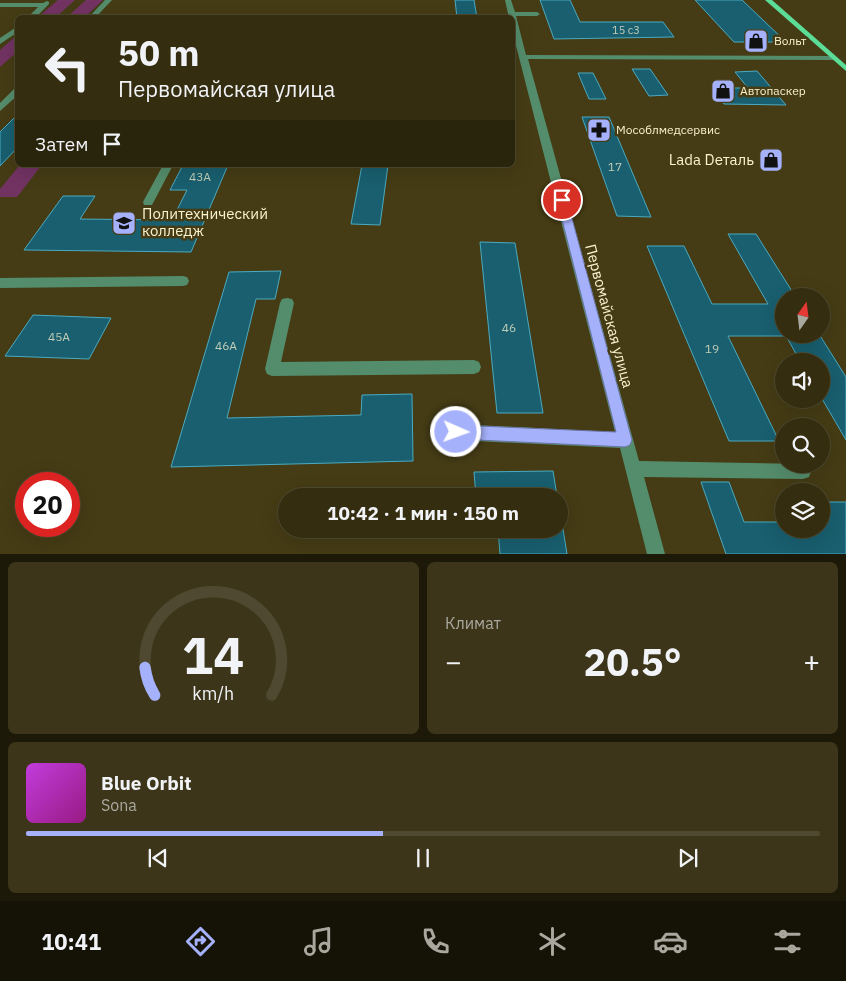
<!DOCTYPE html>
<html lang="ru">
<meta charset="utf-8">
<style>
body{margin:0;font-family:"IBM Plex Sans",sans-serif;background:#3c3519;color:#f1f3f6;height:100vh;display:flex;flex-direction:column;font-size:19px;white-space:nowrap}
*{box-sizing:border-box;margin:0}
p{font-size:16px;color:#a9a89f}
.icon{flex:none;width:28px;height:28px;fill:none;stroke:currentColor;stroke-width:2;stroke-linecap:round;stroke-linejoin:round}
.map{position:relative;height:554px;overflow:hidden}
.drawer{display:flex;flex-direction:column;gap:8px;padding:8px;background:#1d1909;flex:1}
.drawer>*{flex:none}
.banner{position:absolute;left:15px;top:15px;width:500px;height:152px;border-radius:8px;box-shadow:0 5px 20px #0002,0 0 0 1px #4e4930;background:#342d10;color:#f1f3f6;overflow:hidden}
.needle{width:32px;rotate:14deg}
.controls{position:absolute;left:775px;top:288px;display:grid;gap:10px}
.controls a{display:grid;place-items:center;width:55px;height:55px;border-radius:50%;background:#342d10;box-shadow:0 5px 20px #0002,0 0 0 1px #4e4930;font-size:25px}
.speed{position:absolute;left:15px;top:472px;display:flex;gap:10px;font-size:25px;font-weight:700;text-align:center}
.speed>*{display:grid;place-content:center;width:65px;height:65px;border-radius:50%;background:#342d10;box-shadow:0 5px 20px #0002,0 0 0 1px #4e4930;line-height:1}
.speed .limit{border:8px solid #d22;background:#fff;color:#111}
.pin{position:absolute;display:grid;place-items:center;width:42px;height:42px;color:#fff;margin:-21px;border:2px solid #fff;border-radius:50%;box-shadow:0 1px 5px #0007}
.me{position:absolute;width:55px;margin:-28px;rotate:92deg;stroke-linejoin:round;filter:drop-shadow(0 0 4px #0008)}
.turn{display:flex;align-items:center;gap:18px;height:105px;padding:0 20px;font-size:22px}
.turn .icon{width:65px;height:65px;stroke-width:2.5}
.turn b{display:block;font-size:35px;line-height:42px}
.then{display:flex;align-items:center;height:48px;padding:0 20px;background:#0003;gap:10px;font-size:19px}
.big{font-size:38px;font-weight:800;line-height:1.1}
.drawer .widget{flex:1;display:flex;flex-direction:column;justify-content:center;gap:8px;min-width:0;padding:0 18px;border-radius:8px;background:#3c3519}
.drawer .dial{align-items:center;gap:0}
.dial svg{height:130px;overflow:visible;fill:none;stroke:#4e4930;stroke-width:7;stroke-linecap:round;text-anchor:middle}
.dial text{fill:#f1f3f6;stroke:none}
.song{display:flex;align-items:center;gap:15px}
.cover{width:60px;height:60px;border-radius:8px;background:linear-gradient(135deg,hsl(290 70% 55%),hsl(310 70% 35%))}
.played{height:5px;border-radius:2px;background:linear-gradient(90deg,#a6b1fc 45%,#4e4930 45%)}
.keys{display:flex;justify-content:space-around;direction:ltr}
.heat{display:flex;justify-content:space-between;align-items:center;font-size:28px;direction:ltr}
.drawer .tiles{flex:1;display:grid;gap:8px;grid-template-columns:1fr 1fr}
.widget:last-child{grid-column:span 2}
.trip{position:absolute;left:278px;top:488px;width:290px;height:50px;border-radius:25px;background:#342d10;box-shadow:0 5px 20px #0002,0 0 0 1px #4e4930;font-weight:800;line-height:50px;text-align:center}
.tabs{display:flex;height:80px;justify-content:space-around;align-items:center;background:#151206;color:#a9a89f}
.tabs .icon{width:35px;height:35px}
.tabs .current{color:#a6b1fc}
.tabs b{font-size:22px;color:#f1f3f6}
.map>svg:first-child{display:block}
.green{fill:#723363}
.building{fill:#195f6f;stroke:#4aaac2}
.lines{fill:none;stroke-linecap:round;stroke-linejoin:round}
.minor{fill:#548d6c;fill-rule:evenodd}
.major{fill:#5bdd98;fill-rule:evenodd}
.route{fill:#a6b1fc;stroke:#6c73a4}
.labels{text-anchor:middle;stroke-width:5;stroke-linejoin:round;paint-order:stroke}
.far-number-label{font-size:11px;fill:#c2cdb6}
.far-poi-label{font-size:12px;fill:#faf2ce;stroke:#453c15;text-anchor:start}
.number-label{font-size:12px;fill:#c2cdb6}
.poi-label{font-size:15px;fill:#faf2ce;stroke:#453c15;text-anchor:end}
.street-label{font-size:15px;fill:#faf2ce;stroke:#453c15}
</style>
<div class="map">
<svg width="846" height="554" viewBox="0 0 846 554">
<rect width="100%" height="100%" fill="#453c15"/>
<g class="green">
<path d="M58,0H75L56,17H38Z"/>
<path d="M86,0H103L85,17H67Z"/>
<path d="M17,35V52L0,67V50Z"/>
<path d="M19,166H41L17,197H0V189Z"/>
</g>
<g class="building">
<path d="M455,0H474L477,18H457Z"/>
<path d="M540,0H570L580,22H663L674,37L554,39Z"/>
<path d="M695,0H742L786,42H734Z"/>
<path d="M632,69H650L668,95L649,96Z"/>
<path d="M757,71L786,105L724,104L713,88H748L735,72Z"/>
<path d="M578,73H593L606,99H589Z"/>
<path d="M18,114V147L0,166V132Z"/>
<path d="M582,117H609L651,217L617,216Z"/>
<path d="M183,165H228L191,252L24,250L63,196H95L80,219L172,220L187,190H170Z"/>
<path d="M362,165H388L380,225L351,224Z"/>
<path d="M728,234H756L795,296H784V336H728L779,441H729L647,246H684L712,304H768Z"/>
<path d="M480,242L515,243L543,413H497Z"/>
<path d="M281,271L275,299H256L227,418L361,415L362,395L412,394L413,461L171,467L229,272Z"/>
<path d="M33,315L111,318L89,359L5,356Z"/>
<path d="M785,334H819L846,377V440L821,397V361H800Z"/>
<path d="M553,471L557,496H476L474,472Z"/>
<path d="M701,482H729L744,522H784V529H821V502H846V554H726Z"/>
<path d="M498,529H563L567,554H500Z"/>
</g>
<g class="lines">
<g class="minor">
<path d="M105,0H112L95,18H88Z"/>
<path d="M505,0H511L515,12H537L540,14L537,16H516L526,55L833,56L837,58L833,60L528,59L639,461L806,464L809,465L811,471L809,477L803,479L644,477L665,554H647L620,448L456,440L450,438L448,432L450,426L456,424L615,432L512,30V18H509Z"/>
<path d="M47,1L49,2V4L35,18H27L38,7H0V3H43Z"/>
<path d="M18,26V32L0,44V38Z"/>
<path d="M15,88H18V95L0,111V103Z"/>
<path d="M163,165H173L152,205H144L143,202Z"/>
<path d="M183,276L187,277L189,281L187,285L183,286L0,288V278Z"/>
<path d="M287,298L292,299L294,303L281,362L474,360L479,362L481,367L479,372L474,374L272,376L267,374L265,369L280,303L282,299Z"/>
</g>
<path class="major" d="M765,0H772L846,65V71Z"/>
</g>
<path class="route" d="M562,197L567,200L632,440L630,445L625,447L456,439L450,437L448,432L450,427L456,425L616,432L557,200Z"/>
<defs>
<g id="shop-square" transform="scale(1.25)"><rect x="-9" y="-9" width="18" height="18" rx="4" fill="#a6b1fc" stroke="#453c15"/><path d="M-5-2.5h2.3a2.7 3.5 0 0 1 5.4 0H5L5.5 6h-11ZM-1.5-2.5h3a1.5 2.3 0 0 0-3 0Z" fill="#111"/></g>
<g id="pharmacy-square" transform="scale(1.25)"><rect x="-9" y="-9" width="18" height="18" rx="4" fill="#a6b1fc" stroke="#453c15"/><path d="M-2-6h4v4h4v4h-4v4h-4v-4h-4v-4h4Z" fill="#111"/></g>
<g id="university-square" transform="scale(1.25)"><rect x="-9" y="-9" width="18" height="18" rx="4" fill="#a6b1fc" stroke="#453c15"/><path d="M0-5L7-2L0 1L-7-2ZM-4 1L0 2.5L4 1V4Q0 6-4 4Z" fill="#111"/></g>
</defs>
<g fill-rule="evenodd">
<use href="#shop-square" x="756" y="41"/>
<use href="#shop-square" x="723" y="91"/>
<use href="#pharmacy-square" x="599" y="130"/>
<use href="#shop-square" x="771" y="160"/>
<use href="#university-square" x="124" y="223"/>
</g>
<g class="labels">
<g class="far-number-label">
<text x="626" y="34">15 с3</text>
</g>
<g class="far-poi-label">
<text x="774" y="45">Вольт</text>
<text x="740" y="95">Автопаскер</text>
<text x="616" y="134">Мособлмедсервис</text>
</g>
<g class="number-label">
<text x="615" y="171">17</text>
<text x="200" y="181">43А</text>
<text x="509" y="332">46</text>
<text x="59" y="341">45А</text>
<text x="226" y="350">46А</text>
<text x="712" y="353">19</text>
</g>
<g class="poi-label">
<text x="754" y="165">Lada Dеталь</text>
<text x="142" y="219" text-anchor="start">Политехнический<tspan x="142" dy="17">колледж</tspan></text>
</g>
<g class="street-label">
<text transform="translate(609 316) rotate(75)" y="5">Первомайская улица</text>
</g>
</g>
</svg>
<div class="controls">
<a><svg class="needle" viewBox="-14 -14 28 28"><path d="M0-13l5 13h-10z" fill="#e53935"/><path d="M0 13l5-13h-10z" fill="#a9a89f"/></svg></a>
<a><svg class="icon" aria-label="sound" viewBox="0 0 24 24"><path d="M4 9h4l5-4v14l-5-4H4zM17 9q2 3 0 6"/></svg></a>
<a><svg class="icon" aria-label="search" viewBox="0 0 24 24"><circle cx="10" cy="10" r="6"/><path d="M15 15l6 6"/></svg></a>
<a><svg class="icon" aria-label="layers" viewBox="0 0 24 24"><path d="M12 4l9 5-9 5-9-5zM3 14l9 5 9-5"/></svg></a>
</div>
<div class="speed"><div class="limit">20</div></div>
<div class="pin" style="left:562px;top:200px;background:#d93025"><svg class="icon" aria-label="arrive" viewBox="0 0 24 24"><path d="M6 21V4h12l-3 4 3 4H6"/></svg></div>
<svg class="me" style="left:456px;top:432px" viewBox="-20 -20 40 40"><circle r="17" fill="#a6b1fc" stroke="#fff" stroke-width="3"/><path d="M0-11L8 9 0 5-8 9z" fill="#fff"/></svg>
<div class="trip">10:42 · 1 мин · 150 m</div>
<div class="banner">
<div class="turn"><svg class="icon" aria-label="left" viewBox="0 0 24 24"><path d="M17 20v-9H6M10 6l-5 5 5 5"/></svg><div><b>50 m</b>Первомайская улица</div></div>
<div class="then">Затем<svg class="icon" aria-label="arrive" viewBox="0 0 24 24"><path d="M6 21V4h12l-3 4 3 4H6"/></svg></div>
</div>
</div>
<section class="drawer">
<div class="tiles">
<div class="widget dial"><svg viewBox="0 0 100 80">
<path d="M14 69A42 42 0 1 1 86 69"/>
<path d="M14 69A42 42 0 0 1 8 52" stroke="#a6b1fc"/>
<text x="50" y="56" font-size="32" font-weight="700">14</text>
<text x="50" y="72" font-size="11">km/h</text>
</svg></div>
<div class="widget"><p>Климат</p>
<div class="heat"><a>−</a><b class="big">20.5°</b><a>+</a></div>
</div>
<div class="widget">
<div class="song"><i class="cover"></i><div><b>Blue Orbit</b><p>Sona</p></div></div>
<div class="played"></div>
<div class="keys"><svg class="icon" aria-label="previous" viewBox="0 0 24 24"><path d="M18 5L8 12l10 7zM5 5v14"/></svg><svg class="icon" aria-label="pause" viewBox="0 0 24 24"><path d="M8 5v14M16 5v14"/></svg><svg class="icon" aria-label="next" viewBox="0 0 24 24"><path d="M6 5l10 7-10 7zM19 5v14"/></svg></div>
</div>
</div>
</section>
<nav class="tabs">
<b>10:41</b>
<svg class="icon current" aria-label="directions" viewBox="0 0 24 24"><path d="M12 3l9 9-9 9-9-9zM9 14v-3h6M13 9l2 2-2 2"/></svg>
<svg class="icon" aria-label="music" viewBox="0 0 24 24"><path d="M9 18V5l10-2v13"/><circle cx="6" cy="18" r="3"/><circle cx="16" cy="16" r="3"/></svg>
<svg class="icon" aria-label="phone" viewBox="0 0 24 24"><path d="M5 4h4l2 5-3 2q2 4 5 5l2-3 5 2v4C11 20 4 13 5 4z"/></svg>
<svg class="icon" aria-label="climate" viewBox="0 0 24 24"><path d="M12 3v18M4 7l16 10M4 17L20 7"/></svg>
<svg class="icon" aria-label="car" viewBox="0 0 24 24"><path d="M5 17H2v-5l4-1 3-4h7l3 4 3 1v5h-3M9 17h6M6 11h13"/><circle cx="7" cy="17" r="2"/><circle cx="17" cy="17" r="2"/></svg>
<svg class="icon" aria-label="filters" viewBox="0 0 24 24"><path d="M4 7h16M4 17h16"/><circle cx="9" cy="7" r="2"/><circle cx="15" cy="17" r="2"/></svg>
</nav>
